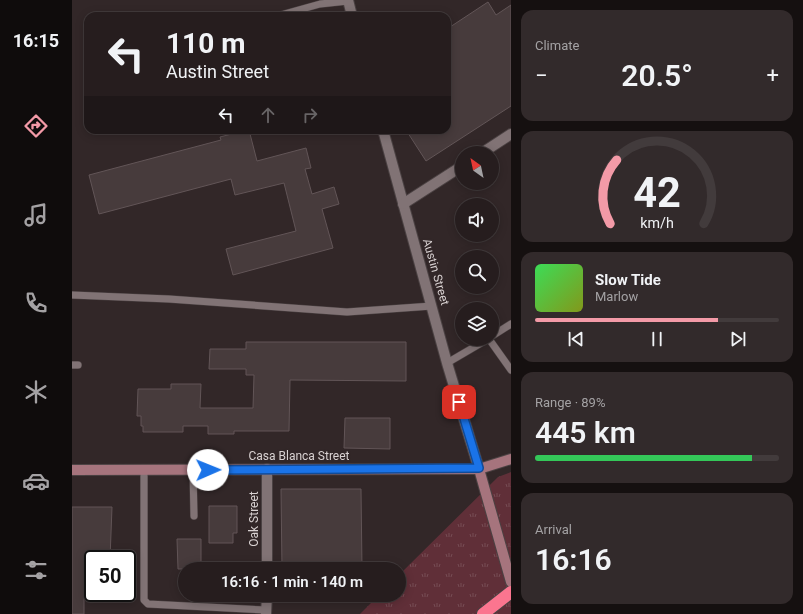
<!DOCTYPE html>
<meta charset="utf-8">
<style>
body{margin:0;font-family:Roboto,sans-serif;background:#322a2b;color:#f1f3f6;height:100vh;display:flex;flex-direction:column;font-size:15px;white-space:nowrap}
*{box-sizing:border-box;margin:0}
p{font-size:13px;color:#a4a2a4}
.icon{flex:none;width:22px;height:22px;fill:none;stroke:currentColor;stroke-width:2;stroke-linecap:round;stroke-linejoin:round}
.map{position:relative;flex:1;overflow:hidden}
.drawer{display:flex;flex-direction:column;gap:10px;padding:10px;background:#151010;width:292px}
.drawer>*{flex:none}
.top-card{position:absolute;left:12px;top:12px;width:367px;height:122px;border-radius:12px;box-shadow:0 2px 10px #0003,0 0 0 1px #423b3c;background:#261d1e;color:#f1f3f6;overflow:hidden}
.needle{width:26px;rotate:327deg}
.controls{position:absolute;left:383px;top:146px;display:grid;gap:8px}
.controls a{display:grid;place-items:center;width:44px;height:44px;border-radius:50%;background:#261d1e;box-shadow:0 2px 10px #0003,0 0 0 1px #423b3c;font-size:20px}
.speed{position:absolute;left:12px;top:550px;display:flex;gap:8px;font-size:20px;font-weight:700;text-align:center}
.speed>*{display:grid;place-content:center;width:52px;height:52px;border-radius:50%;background:#261d1e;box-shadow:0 2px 10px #0003,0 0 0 1px #423b3c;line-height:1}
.speed .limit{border:2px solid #111;border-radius:6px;background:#fff;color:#111}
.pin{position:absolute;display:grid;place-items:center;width:34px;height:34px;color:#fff;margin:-17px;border-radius:8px;box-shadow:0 2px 6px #0006}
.me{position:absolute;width:44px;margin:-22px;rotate:89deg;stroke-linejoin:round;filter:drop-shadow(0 0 3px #0008)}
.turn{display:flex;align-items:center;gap:14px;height:84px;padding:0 16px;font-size:18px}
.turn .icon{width:52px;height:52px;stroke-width:2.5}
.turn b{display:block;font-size:28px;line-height:34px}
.lanes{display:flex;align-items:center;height:38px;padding:0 16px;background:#0003;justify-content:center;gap:20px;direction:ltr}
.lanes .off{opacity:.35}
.big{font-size:30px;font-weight:600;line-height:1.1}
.drawer .tile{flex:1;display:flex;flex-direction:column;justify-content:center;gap:6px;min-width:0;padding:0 14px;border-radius:12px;background:#322a2b}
.drawer .dial{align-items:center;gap:0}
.dial svg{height:104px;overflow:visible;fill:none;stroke:#423b3c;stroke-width:7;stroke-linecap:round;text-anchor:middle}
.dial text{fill:#f1f3f6;stroke:none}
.song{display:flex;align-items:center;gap:12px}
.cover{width:48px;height:48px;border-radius:6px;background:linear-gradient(135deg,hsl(130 70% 55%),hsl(70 70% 35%))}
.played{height:4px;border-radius:2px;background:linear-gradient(90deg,#f39aa7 75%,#423b3c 75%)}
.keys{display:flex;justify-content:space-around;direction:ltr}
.heat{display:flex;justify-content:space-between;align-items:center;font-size:22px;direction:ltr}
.charge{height:6px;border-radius:3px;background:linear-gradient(90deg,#34c759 89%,#423b3c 0)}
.trip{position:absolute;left:106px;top:562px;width:228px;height:40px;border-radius:20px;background:#261d1e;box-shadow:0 2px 10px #0003,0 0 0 1px #423b3c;font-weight:600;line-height:40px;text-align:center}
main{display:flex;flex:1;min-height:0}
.tabs{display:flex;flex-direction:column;width:72px;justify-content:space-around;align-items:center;background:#0f0c0c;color:#a4a2a4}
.tabs .icon{width:28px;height:28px}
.tabs .on{color:#f39aa7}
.tabs b{font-size:18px;color:#f1f3f6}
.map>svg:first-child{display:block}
.grass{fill:url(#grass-tufts)}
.building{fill:#473b3c;stroke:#625557}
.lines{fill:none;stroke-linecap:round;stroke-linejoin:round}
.lane-casing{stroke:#4b4243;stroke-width:8}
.street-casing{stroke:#4b4243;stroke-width:12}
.secondary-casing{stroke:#4b4243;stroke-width:12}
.highway-casing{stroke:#4b4243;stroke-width:14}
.lane{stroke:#817375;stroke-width:7}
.street{stroke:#817375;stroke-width:10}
.secondary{stroke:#a6747d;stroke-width:10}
.highway{stroke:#fb758f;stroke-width:12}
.route-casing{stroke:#114b97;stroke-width:10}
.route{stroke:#1a73e8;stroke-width:7}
.labels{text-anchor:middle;stroke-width:4;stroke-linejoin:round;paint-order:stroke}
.street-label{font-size:12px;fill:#d9d2d2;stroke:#322728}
</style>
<main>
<nav class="tabs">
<b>16:15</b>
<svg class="icon on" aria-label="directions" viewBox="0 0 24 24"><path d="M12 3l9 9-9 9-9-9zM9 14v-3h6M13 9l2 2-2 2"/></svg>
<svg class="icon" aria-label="music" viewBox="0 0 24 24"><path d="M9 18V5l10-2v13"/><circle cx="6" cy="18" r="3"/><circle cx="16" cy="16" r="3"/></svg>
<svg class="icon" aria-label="phone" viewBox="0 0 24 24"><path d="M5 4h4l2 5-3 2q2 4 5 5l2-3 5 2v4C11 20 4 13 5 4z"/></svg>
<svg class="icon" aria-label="climate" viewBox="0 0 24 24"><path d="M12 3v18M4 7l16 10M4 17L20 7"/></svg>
<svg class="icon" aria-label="car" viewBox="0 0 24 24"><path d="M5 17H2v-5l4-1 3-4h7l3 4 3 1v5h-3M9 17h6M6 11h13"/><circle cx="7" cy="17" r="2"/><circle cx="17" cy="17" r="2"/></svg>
<svg class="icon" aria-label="filters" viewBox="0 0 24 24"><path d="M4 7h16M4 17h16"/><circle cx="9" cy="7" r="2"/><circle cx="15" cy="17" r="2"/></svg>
</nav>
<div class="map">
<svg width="439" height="614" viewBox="0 0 439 614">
<defs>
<pattern id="grass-tufts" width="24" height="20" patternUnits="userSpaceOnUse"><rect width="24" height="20" fill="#602f38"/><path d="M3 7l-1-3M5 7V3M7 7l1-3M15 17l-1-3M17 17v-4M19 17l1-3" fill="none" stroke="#764c54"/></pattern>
</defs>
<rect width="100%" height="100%" fill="#322728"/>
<path class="grass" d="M439,472V614H288L307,595H327V575L426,477Z"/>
<g class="building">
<path d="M416,2L424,15L439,5V106L354,161L334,130H375V29Z"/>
<path d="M175,130H177L185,161L234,148L239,168L233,169L240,194L262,187L267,204L250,209L261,248L161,275L154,249L224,231L212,183L163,195L159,179L27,214L17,175L149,140L148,137Z"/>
<path d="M174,342H334V381L218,380L217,431H162V434H136V426H111V432H71V426H69V416H65L66,389H99V384H129L128,408H181L182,375H174V369H137L138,349H174Z"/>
<path d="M273,418H318V449L272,448Z"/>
<path d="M209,489H289L290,569H210Z"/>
<path d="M137,506H165V533H161V543H137Z"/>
<path d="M0,507H40L38,559H21V581H12V614H0Z"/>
<path d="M105,539H129V569H106Z"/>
</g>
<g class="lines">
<g class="lane-casing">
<g id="lane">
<path d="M205,16L248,4L276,1"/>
<path d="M0,295L97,299L275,312L360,306"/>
<path d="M420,336L439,324"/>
<path d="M417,339L439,370"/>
<path d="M375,363L416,339"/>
<path d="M0,365H6"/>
<path d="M72,469V600L76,604L194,610"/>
<path d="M121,470L122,516"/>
</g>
</g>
<g class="street-casing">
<g id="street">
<path d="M276,0L280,16"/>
<path d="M311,130L375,363L407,469"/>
<path d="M410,153L439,134"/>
<path d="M331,204L390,166"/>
<path d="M195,569V469"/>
<path d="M194,614L195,595"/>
</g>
</g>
<g class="secondary-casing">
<g id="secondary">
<path d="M407,469L439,582"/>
<path d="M0,470L407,469L439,459"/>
</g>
</g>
<g class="highway-casing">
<path id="highway" d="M411,614L439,592"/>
</g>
<use href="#lane" class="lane"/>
<use href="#street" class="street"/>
<use href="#secondary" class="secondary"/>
<use href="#highway" class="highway"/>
</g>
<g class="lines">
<g class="route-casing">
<path id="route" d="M136,470L407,468L387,402"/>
</g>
<use href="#route" class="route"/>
</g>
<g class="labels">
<g class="street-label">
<text transform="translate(364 272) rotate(74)" y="4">Austin Street</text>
<text x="227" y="460">Casa Blanca Street</text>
<text transform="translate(182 519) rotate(-90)" y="4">Oak Street</text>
</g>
</g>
</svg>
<div class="controls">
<a><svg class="needle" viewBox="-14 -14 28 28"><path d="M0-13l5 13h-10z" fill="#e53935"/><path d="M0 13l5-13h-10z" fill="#a4a2a4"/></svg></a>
<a><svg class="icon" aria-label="sound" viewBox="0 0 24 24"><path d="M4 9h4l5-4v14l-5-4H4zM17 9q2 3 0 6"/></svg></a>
<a><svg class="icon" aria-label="search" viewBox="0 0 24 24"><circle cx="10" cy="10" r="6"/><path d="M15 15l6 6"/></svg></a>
<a><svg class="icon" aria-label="layers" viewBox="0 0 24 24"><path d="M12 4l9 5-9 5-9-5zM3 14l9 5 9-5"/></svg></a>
</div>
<div class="speed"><div class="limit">50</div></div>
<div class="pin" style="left:387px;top:402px;background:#d93025"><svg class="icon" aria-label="arrive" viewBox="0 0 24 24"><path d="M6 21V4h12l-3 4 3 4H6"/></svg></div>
<svg class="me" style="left:136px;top:470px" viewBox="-20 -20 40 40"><circle r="19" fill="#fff"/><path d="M0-13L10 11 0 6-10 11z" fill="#1a73e8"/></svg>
<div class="trip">16:16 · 1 min · 140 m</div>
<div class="top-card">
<div class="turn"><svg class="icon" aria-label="left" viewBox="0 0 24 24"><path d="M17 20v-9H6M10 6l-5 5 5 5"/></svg><div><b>110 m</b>Austin Street</div></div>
<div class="lanes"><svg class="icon" aria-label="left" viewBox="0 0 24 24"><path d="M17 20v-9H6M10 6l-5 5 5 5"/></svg><svg class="icon off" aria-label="ahead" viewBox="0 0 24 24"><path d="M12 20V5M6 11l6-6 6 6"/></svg><svg class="icon off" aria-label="right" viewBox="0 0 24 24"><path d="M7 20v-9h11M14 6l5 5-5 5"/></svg></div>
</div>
</div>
<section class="drawer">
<div class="tile"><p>Climate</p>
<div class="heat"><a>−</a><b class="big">20.5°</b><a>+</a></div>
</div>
<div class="tile dial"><svg viewBox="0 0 100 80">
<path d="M14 69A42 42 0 1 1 86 69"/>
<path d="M14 69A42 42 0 0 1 19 20" stroke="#f39aa7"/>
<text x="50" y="56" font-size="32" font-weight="700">42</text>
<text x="50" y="72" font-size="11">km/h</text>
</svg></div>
<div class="tile">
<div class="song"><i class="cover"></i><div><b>Slow Tide</b><p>Marlow</p></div></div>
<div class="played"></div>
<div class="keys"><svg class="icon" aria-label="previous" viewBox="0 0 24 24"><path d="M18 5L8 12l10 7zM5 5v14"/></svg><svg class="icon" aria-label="pause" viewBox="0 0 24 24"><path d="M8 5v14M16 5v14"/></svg><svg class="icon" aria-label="next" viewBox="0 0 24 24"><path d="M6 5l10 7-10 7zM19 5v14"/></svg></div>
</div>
<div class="tile"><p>Range · 89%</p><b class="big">445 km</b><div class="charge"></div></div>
<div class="tile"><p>Arrival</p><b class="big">16:16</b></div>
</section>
</main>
